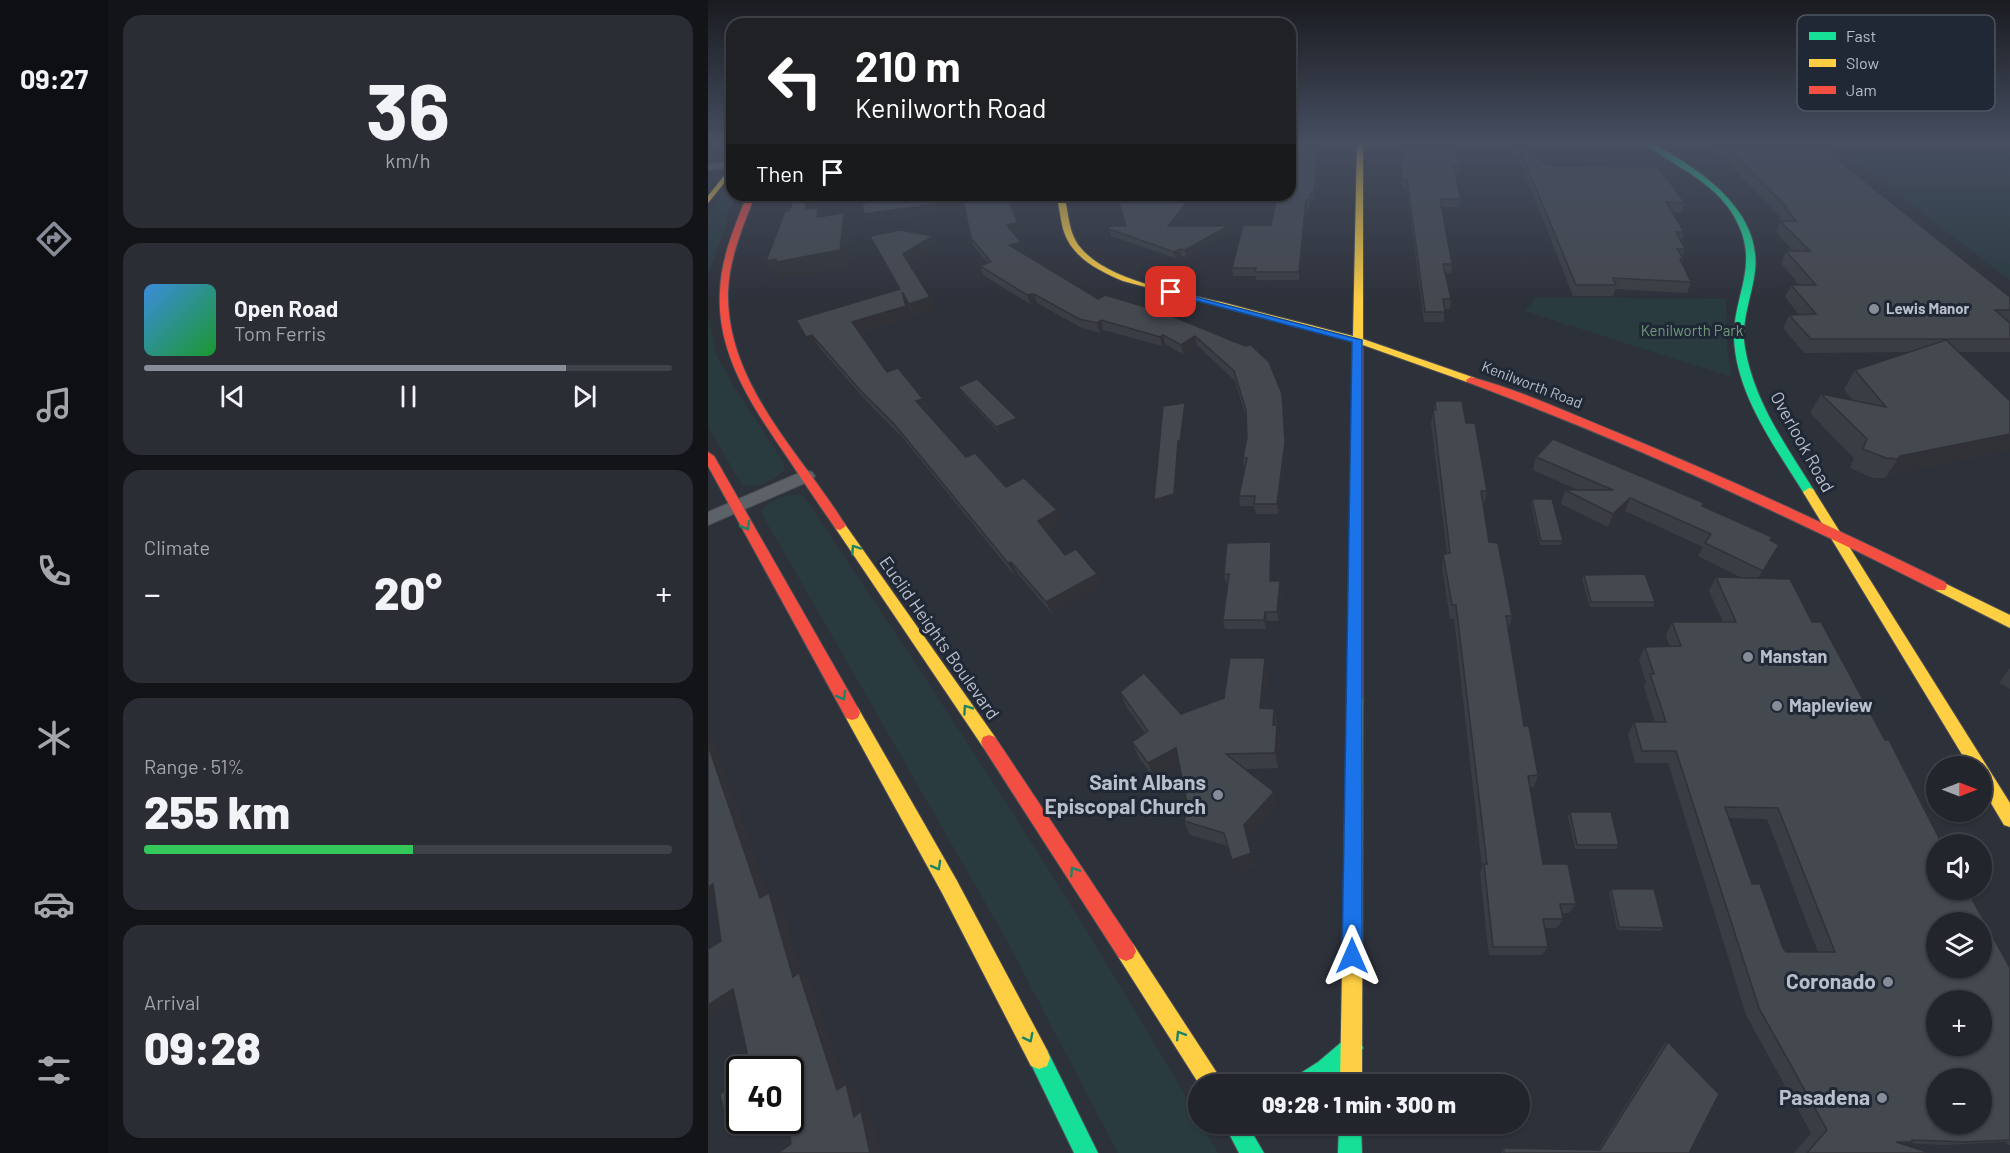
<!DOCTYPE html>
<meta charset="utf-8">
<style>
body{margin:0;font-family:Barlow,sans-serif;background:#2a2d34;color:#f1f3f6;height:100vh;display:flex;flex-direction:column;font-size:22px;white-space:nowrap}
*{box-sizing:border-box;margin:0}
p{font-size:20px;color:#a2a5a9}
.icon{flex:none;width:33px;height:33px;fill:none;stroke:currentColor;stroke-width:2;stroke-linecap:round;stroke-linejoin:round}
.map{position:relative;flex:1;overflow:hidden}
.side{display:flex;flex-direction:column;gap:15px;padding:15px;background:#131418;width:600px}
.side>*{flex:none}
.top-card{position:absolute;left:18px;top:18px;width:570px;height:183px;border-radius:18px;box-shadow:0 2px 4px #0004,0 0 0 2px #3f4248;background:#202124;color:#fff;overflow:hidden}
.needle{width:39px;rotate:90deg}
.fabs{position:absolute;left:1218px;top:756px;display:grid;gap:12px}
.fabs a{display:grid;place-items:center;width:66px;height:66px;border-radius:50%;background:#22252c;box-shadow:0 2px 4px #0004,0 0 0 2px #3f4248;font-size:30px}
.speed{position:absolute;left:18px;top:1056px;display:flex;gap:12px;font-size:30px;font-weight:700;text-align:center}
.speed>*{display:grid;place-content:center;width:78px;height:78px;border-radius:50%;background:#22252c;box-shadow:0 2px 4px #0004,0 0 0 2px #3f4248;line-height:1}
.speed .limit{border:3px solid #111;border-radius:9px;background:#fff;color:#111}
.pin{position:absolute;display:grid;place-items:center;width:51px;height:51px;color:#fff;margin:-26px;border-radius:12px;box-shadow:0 3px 9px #0006}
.me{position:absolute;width:66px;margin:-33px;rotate:0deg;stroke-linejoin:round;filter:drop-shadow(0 0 4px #0008)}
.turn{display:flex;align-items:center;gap:21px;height:126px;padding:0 30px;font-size:27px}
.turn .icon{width:78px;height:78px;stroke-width:2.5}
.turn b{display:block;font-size:42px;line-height:51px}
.then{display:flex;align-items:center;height:57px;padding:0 30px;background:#0003;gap:12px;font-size:22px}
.big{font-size:45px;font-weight:800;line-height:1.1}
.side .widget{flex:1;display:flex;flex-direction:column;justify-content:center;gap:9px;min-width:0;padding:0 21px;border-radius:18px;background:#2a2d34}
.side .dial{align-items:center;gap:0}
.dial b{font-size:78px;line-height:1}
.song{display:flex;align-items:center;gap:18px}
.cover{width:72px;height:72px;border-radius:9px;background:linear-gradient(135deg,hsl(210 70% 55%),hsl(130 70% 35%))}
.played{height:6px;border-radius:3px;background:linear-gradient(90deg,#878d98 80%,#3f4248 80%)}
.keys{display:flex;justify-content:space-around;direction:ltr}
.heat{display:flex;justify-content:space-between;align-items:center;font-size:33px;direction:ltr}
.charge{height:9px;border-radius:4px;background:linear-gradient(90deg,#34c759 51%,#3f4248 0)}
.trip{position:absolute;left:480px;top:1074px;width:342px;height:60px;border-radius:30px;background:#22252c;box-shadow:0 2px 4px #0004,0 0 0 2px #3f4248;font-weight:800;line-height:60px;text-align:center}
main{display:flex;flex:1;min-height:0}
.menu{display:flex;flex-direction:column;width:108px;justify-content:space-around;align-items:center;background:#0e0f12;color:#a2a5a9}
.menu .icon{width:42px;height:42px}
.menu .selected{color:#878d98}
.menu b{font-size:27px;color:#f1f3f6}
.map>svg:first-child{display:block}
.green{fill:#2a3b40}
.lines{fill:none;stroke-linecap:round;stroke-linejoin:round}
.street-casing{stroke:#494c53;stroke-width:2}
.fast-casing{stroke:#4b4e57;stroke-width:2}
.slow-casing{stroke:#4b4e57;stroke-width:2}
.jam-casing{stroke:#4b4e57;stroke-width:2}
.street{fill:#5d6168;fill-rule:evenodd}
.fast{fill:#16e098;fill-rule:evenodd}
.slow{fill:#ffcf43;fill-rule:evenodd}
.jam{fill:#f24e42;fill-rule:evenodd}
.wall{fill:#3a3e44;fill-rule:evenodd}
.shaded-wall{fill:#303237}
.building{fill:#44484f;stroke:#303237;stroke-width:1.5;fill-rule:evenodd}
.oneway{stroke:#1b8466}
.route{fill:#1a73e8;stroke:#114b97;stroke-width:1.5}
.poi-dot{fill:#878d98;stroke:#202835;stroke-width:2}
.labels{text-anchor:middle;stroke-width:6;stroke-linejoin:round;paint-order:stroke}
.far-poi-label{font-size:15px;font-weight:bold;fill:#b8beca;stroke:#202835;text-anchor:start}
.far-park-label{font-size:15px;fill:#719a7c;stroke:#202835}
.far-street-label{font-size:15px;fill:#b8beca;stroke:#202835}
.street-label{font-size:18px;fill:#b8beca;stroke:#202835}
.poi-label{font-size:18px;font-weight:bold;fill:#b8beca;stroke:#202835;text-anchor:start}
.near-poi-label{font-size:21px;font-weight:bold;fill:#b8beca;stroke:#202835;text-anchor:end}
.key{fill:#202835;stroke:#4e5562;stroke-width:1.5}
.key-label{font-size:16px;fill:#b8beca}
</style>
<main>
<nav class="menu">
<b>09:27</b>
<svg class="icon selected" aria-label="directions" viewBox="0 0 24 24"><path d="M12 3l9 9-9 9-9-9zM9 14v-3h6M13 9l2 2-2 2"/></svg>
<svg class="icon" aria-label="music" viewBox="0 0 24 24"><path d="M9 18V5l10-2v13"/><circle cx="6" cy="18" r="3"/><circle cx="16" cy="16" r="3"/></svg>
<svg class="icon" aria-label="phone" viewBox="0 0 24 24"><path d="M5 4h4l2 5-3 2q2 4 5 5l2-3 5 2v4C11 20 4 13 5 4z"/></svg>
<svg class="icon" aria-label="climate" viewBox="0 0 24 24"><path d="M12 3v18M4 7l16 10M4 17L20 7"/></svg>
<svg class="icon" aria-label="car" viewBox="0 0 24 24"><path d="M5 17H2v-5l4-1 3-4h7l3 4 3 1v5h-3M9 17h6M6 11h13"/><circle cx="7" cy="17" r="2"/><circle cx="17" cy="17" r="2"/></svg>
<svg class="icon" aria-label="filters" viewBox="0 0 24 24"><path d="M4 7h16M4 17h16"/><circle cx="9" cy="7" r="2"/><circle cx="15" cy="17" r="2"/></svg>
</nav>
<section class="side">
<div class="widget dial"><b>36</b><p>km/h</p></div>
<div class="widget">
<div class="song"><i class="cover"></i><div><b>Open Road</b><p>Tom Ferris</p></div></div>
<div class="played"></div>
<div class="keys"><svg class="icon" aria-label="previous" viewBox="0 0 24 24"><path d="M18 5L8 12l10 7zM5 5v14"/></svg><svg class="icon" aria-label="pause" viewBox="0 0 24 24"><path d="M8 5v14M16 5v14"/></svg><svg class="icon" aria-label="next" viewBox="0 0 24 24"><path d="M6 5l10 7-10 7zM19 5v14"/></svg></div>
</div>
<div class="widget"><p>Climate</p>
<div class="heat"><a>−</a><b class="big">20°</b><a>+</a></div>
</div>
<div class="widget"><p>Range · 51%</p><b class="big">255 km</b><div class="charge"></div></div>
<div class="widget"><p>Arrival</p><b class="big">09:28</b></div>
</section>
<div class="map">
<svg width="1302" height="1153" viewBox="0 0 1302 1153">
<rect width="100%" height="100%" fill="#2d313a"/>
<g class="green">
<path d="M1121,141H1302V280Z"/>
<path d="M24,182V195H30L19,214V227L10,245L0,276V214Z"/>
<path d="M829,297L1018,299L1019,351L1024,377L817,311Z"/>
<path d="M0,317L8,354L25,386L74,460L77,469C66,482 52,486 35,486L0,427Z"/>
<path d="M95,495C232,699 368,905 490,1118V1124H493L510,1153H410L297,937L53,512C64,497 77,495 95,495Z"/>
</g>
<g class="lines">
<g class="street-casing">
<g id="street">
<path d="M24,161V167L0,170V164Z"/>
<path d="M98,470L104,472L107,476L104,480L0,525V512Z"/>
</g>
</g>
<g class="fast-casing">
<g id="fast">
<path d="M933,141H940C988,167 1054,208 1047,271C1044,297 1032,322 1037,348C1046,402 1079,447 1107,492L1105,495H1097C1068,448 1028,395 1026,338C1025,298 1050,268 1031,226C1012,182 967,168 933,141Z"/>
<path d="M644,1037L652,1040L655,1048C651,1058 626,1081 615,1084C607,1087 594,1084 585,1084L588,1076L610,1062L636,1040Z"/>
<path d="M331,1047L339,1050L390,1153H366L320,1058L323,1050Z"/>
<path d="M516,1124H539L556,1153H531Z"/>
<path d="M631,1124H653L654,1153H630Z"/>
</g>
</g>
<g class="slow-casing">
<g id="slow">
<path d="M649,141H655V339L767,378V382H759L655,345L653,351H647L645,342L415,281C391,271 365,258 356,232C352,220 352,207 348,195H356C361,213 360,232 372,247C401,283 478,293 521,304C562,315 604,325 645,336Z"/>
<path d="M24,166V173L0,203V196Z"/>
<path d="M1101,488L1105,489L1302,803V827L1296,825L1274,788V766H1261L1095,492Z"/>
<path d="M132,522L136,523L287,737L289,742L287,747L281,749L275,747L128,529L126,526Z"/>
<path d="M1232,581L1302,615V628L1227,590L1225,586L1227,582Z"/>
<path d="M647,690L652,692L655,697L654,1084H632L639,697L642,692Z"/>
<path d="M144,706L150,708L248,879L339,1050L342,1058L339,1066L331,1069L323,1066L234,893L138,718L136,713L138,708Z"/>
<path d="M418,941L425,944L511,1076L514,1084H491L411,958L408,951L411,944Z"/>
</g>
</g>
<g class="jam-casing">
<g id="jam">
<path d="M39,195H47C35,226 21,259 20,292C18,384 93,453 138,526L132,530L128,529C111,505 95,481 79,457C45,407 8,354 12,291C13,258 27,226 39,195Z"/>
<path d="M650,346L655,349V697L652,702L647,704L642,702L639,697L645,349Z"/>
<path d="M763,377C812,390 861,413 908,432C1020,478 1129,529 1237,582L1239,586L1237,590H1227C1074,513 920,442 759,382L758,380Z"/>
<path d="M0,452L6,456L150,708L152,713L150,718L144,720L138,718L0,466Z"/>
<path d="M281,735L287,737L425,944L428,951L425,958L418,961L411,958L275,747L273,742L275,737Z"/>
</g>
</g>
<use href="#street" class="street"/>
<use href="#fast" class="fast"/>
<use href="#slow" class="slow"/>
<use href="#jam" class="jam"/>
</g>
<g class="wall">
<path d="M592,141H613L611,160H609L607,200H603L602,208H599L591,280H548V276H525L524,268L563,225L582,195Z"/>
<path d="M695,141H746L752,165L751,173H747L753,199L752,207H733L744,264L743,273H737L743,299L742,309H736V322H716L699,189H695L692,162L693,154H697Z"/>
<path d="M998,141H1106L1302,297V352H1251L1302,401V450L1178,476L1177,478H1165L1142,468L1146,458L1102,413L1113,394L1144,400L1136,389L1147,370L1201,352L1096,353L1075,328L1081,315H1091L1077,297L1083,285H1091L1073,263L1078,251H1085L1068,232L1072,221L1071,219L1072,217Z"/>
<path d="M810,145L841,166L977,203L974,212H964L976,232L973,241L977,249L974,257L976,259L974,264L983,282L979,293L907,289L905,296H865L809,154Z"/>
<path d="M298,195L313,232L306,233L313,242L316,250L312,252L390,299L537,346L578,451L570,514H548L546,506H532L531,496L537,468H536L535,458L539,437L538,417L527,381L489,345L475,354L457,344L454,346L395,330L392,333L374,328L329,303L322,304L275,275L272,266L280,263L266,247L263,238L257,209L160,223Z"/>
<path d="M414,195H490L491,196L467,226H520L521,233L478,257L474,256L467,258L403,236L401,229L418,226Z"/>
<path d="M162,236H225L230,247L201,264L222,297L228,308L206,316L199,303L203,317L152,334L179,372L215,399L222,411L218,412L258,457L298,487L354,522L339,532L357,555L389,574L394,586L344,614L310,574L307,576L194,437L160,403L111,347L105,349L88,320L191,289Z"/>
<path d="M250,387L311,423L290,432L252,391Z"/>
<path d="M727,401L758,423L779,491L776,505H775L781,542L804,616L800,630L816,726L830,775L826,787H822L835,864L868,904L861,913H854L855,919L849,928H837L840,947L834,955H781L772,874L774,867L746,619H742L734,567L735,554L739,553L723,423Z"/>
<path d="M828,457L995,506L1071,545L1050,578L1104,622L1234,844L1302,968V1145H1299L1298,1142L1236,1145L1198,1143L1194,1144L1222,1153H1086L1103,1133L1038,1015L960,763H927L920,734L926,722H947L936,687L938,682L931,660L937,647H962L958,635L964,622H1015L1001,591L1008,577L1034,578L990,556L995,547L917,511L900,527L853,504L857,490H870L825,470ZM1021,818L1059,819L1110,952H1078L1075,948L1044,884Z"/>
<path d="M824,499L855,541L853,545H832L823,504Z"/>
<path d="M563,542L564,551V581L573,590L571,621H559L558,629H517L515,620L520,583H518L516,574Z"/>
<path d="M876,575L947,602L945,607H882L874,579Z"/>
<path d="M1302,668V689L1291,683Z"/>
<path d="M560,675L556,708L566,709L572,740L570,768L537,769L569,807L540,839L547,866L528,873L520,846L482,835L476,821L480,807L471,765L446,778L431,758L424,742L437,733L419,708L412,692L473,714L516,698Z"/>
<path d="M862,812L911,845L908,849H867L860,816Z"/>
<path d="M903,889L956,928L953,931L909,930L901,892Z"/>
<path d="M960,1042L981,1153H794V1149L796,1148L890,1150L956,1044Z"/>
</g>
<g class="shaded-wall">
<path d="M98,195H106V225L98,209Z"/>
<path d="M485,195H490L491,196L461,233L460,226Z"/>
<path d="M255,200L259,209L160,223L156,214Z"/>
<path d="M598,200L599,208L591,280V272Z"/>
<path d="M110,208L118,224L109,217Z"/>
<path d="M136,213L144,229L141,267L79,279L77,277L69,279L58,261Z"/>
<path d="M310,223L313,232L302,234L299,225Z"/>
<path d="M520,226L521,233L478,257L477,250Z"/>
<path d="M225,236L230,247L200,265L195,254Z"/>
<path d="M313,242L316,250L304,254L301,245Z"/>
<path d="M472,249L474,256L467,258L466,252Z"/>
<path d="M194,292L199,303L203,317L151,334L144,322Z"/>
<path d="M326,294L329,303L322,304L319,295Z"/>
<path d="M222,297L228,308L206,316L201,304Z"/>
<path d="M393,320L395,330L392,333L389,323Z"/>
<path d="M104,335L111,347L105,349L98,337Z"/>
<path d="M455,335L457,344L454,346L452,337Z"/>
<path d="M487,336L489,345L475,354L473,345Z"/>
<path d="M574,394L578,451L570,514L569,504Z"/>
<path d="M215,399L222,411L214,413L208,401Z"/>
<path d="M477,403L478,407L473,446L472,441Z"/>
<path d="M309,418L311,423L290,432L288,427Z"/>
<path d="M1302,434V450L1178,476L1192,456Z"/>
<path d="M470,441L471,446L468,498L447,505L446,500Z"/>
<path d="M922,498L917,511L900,527L905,514Z"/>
<path d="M349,510L354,522L336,534L330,521Z"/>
<path d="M563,542L564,551V590L562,581Z"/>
<path d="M303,562L310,574L307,576L300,563Z"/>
<path d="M389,574L394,586L344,614L338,602Z"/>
<path d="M572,581L573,590L571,621L569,612Z"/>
<path d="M557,612L559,621L558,629L556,620Z"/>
<path d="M557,658L560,675L555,725L552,708Z"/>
<path d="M566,709L568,725H565Z"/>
<path d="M569,725L572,740L570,768L567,753Z"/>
<path d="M0,732L5,737L63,902L61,893L72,899L95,975L102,978L138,1084L149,1087L155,1112L165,1114L173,1153H162L146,1117L129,1090L85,977L52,898L0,745Z"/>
<path d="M468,748L474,764L446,778L440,763Z"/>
<path d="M566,792L569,807L540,839L547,866L528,873L524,860L536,825Z"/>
<path d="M5,884L18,890L0,901V887Z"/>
<path d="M25,989L38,994L0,1018V1005Z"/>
<path d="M33,1120H51L34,1132L20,1130Z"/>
</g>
<g class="building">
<path d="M592,141H612L611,153H609L606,193H603L602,200H598L591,272H547L548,268H524L535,225H563L569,195H582V168L586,147H591Z"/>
<path d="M696,141H746L752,165H745L753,199H732L744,264H735L743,299H735L737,312H717L699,180H695L693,154H698Z"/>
<path d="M1012,141H1106L1302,297V310H1287L1302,323V339H1103L1081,315L1108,314L1083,285H1108L1078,251H1102L1072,221H1088L1076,207H1079Z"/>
<path d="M810,145L841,166L950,167L977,203L958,202L976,232H968L977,249H969L976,259H972L983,282L905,278L908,285H868Z"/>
<path d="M87,195H98V209L110,208L109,217L136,213L132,250L68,262V259L58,261L77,211H81Z"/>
<path d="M182,195H298L310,223L299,225L313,242L301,245L390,299L397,295L454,312L537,346L543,345L561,362L574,394L577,442L569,504H546L547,496H531L539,458H535L539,437L538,410L526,371L487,336L473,345L455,335L452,337L393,320L389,323L371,319L326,294L319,295L272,266L283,262L263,238L255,200L156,214L154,204Z"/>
<path d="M414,195H485L460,226H520L477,250L472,249L466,252L401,229L402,226H418L410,199Z"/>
<path d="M192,230L225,236L195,254L222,297L201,304L194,292L198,306L144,322L179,372L190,368L215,399L208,401L258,457L267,453L298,487L316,478L349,510L330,521L357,555L368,549L389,574L338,602L303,562L300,563L187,425L153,391L104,335L98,337L88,320L192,289L162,236Z"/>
<path d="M1238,340L1302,401V434L1192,456L1190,459L1178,458L1155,449L1159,439L1113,394L1178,407L1147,370Z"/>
<path d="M269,379L309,418L288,427L250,387Z"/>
<path d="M727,401H754L758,423H767L779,491H773L781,542L790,543L804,616H798L816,726H821L830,775L820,776L835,864H860L868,904H852L855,919H835L840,947H785L776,864H779L748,605H744L735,554L742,553L725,410H728Z"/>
<path d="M477,403L472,441H470L466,494L446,500L455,406Z"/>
<path d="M845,439L996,503L994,506L1064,537L1062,540L1071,545L1055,571L997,543L1003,534L922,498L905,514L857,490H905L828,457Z"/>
<path d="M824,499H844L855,541H833Z"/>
<path d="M563,542L562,581H572L569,612H557L556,620H515L521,574H516L519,543Z"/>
<path d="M937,574L947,602H883L876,575Z"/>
<path d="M1008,577L1082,579L1104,622H1113L1177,740H1181L1234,844H1228V890H1259L1302,968V1140L1257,1142L1204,1140V1142H1188L1222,1153H1099L1119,1130L1051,1008L968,751H934L926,722H958L942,674H946L937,647L973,646L964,622H1028ZM1017,807L1070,808L1127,952H1078L1075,948L1052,884H1044ZM1228,922H1274V968H1228ZM1228,1000H1274V1046H1228ZM1228,1078H1274V1124H1228Z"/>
<path d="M522,658H557L552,708L566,709L565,725H569L567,753L518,754L566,792L536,825L543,853L524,860L516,833L476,821L480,807L468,748L440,763L424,742L440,731L412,692L436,673L473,714L516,698Z"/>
<path d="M0,745L52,898L61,893L85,977L91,973L129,1090L138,1084L146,1117L153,1111L162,1153H70L83,1144L81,1120H82V1070H43L25,989L0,1005V949L13,941L5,884L0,887Z"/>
<path d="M862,812H903L911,845H869Z"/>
<path d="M903,889H946L956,928L911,927Z"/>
<path d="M960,1042L1011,1094L981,1153H796V1148L892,1150Z"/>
<path d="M32,1080V1120H33L20,1130L12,1094Z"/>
</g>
<defs><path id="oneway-chevron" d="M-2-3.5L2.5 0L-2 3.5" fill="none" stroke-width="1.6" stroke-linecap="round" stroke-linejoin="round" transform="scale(1.5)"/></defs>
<g class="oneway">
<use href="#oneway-chevron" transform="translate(38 526) rotate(61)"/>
<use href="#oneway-chevron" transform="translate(147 549) rotate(-124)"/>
<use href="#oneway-chevron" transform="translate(134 696) rotate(61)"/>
<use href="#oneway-chevron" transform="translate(259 709) rotate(-125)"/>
<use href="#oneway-chevron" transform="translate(229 866) rotate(61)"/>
<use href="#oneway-chevron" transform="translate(366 871) rotate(-123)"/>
<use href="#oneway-chevron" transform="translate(472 1035) rotate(-122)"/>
<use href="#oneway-chevron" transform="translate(321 1038) rotate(63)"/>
</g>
<linearGradient id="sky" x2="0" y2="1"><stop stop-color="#191b20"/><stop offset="0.47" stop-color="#464e60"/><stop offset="1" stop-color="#464e60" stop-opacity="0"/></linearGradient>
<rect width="1302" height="302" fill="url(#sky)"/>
<path class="route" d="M460,290L654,340V956L651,963L644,966L637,963L634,956L644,342L460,293Z"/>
<g class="poi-dot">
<circle cx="1166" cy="309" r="6"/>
<circle cx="1040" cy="657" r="6"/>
<circle cx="1069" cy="706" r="6"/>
<circle cx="510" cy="795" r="6"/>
<circle cx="1180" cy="982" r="6"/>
<circle cx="1174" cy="1098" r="6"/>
</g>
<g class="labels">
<g class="far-poi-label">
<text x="1178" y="314">Lewis Manor</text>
</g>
<g class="far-park-label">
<text x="984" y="336">Kenilworth Park</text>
</g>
<g class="far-street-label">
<text transform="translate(824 385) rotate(21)" y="5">Kenilworth Road</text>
</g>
<g class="street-label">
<text transform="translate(1094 442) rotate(61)" y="6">Overlook Road</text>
<text transform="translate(231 638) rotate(55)" y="6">Euclid Heights Boulevard</text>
</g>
<g class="poi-label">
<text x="1052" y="663">Manstan</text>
<text x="1081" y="712">Mapleview</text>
</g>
<g class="near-poi-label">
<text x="498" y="790">Saint Albans<tspan x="498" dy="24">Episcopal Church</tspan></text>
<text x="1168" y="989">Coronado</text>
<text x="1162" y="1105">Pasadena</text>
</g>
</g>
<rect x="1089" y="15" width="198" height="96" rx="9" class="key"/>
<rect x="1101" y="32" width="27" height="8" fill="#16e098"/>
<rect x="1101" y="59" width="27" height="8" fill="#ffcf43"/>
<rect x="1101" y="86" width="27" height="8" fill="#f24e42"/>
<g class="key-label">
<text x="1138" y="42">Fast</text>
<text x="1138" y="69">Slow</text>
<text x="1138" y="96">Jam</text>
</g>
</svg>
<div class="fabs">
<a><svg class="needle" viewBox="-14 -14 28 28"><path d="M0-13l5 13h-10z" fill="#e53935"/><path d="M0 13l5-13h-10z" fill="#a2a5a9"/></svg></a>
<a><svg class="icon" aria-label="sound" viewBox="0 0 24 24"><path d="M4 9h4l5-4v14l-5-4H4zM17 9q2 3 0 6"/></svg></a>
<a><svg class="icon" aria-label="layers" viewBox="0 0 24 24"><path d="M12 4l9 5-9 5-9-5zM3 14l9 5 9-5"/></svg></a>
<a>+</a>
<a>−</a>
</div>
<div class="speed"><div class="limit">40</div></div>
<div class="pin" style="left:463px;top:292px;background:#d93025"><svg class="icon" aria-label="arrive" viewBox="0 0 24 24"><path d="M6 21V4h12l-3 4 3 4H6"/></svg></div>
<svg class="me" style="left:644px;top:956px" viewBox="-20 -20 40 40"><path d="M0-17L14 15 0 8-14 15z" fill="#1a73e8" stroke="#fff" stroke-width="4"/></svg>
<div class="trip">09:28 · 1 min · 300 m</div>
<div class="top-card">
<div class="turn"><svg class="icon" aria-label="left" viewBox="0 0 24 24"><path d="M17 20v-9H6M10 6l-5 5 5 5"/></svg><div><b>210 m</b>Kenilworth Road</div></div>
<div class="then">Then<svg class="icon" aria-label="arrive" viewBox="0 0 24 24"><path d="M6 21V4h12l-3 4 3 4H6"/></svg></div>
</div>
</div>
</main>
